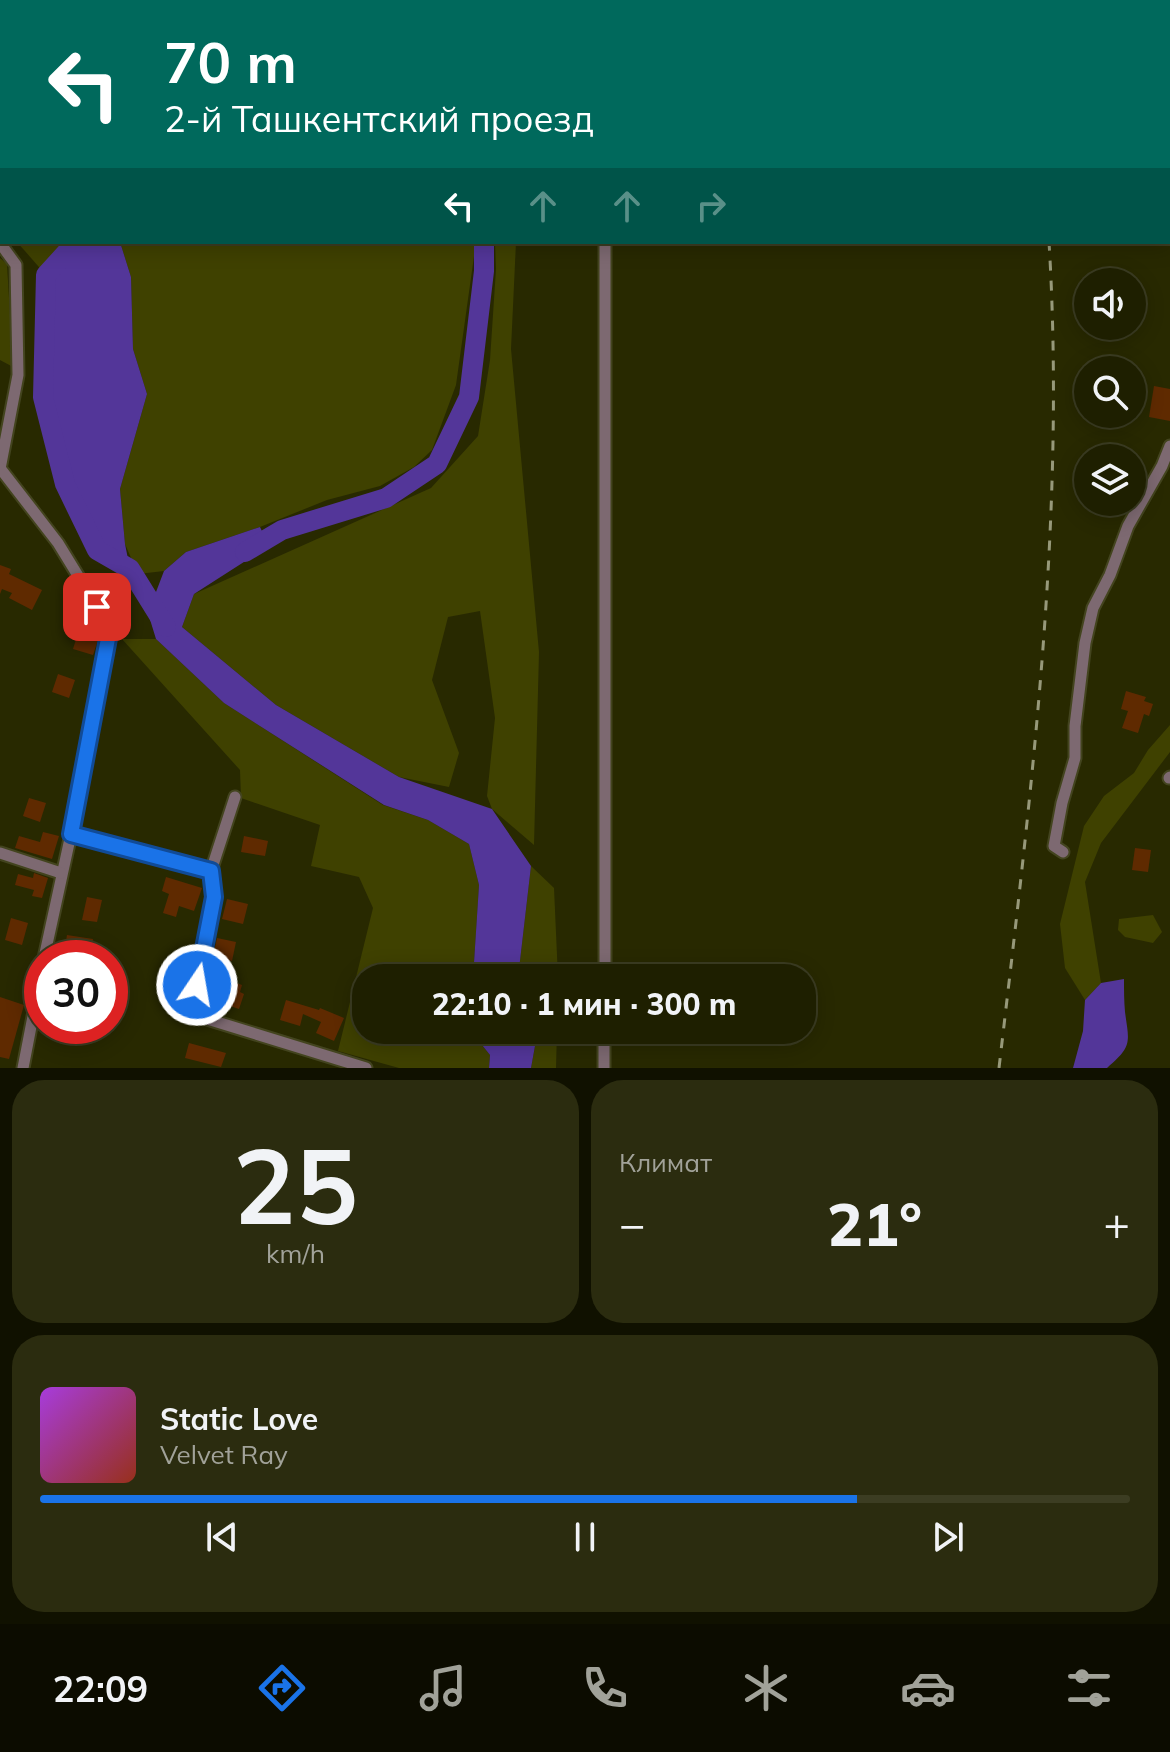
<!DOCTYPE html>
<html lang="ru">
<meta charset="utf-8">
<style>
body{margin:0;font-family:Mulish,sans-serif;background:#2b2c0f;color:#f1f3f6;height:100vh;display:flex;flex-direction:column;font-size:30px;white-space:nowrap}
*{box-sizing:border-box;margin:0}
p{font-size:26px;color:#a1a299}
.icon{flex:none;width:44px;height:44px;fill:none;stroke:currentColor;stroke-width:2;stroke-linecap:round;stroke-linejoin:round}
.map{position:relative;height:1068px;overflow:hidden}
.panel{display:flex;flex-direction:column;gap:12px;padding:12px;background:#101100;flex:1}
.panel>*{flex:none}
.guide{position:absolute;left:0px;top:0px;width:1170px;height:244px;box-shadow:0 4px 20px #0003,0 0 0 2px #3c3d22;background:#00695c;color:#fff;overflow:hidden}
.fabs{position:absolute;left:1074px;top:268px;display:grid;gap:16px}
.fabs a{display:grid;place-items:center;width:72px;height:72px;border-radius:50%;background:#1e1f00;box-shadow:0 4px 20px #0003,0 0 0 2px #3c3d22;font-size:40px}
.speed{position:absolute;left:24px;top:940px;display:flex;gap:16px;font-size:40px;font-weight:700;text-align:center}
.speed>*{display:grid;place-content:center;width:104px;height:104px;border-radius:50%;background:#1e1f00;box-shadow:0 4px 20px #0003,0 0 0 2px #3c3d22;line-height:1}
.speed .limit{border:12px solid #d22;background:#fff;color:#111}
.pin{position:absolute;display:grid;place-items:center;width:68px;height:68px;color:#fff;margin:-34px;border-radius:16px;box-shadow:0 4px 12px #0006}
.me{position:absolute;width:88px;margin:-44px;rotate:12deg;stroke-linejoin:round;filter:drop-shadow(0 0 6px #0008)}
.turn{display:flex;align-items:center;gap:28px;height:168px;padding:0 32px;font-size:36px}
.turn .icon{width:104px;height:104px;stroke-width:2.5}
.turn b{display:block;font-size:56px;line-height:68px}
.lanes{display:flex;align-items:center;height:76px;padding:0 32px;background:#0003;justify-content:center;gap:40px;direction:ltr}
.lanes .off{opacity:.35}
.big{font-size:60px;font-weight:800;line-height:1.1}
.panel .tile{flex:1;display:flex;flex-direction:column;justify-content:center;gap:12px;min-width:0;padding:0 28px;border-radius:32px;background:#2b2c0f}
.panel .dial{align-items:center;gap:0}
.dial b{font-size:104px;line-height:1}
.song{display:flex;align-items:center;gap:24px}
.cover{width:96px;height:96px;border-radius:12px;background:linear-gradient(135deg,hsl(280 70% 55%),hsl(10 70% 35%))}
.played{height:8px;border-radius:4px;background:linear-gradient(90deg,#1a73e8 75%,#3c3d22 75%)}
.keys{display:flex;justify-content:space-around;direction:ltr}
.heat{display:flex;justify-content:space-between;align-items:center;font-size:44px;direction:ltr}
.panel .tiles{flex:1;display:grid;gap:12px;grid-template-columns:1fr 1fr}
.tile:last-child{grid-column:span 2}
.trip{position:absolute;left:352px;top:964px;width:464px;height:80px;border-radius:32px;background:#1e1f00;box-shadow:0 4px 20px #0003,0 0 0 2px #3c3d22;font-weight:800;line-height:80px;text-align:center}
.dock{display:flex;height:128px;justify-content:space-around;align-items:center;background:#0c0c00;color:#a1a299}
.dock .icon{width:56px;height:56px}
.dock .current{color:#1a73e8}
.dock b{font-size:36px;color:#f1f3f6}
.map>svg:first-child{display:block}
.green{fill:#3f4100}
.water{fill:#533699}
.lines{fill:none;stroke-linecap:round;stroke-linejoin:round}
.river{stroke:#533699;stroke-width:20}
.building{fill:#5f2a00}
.street-casing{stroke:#43441e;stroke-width:15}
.street{stroke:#7d6971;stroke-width:11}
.rail{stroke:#97997a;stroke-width:3;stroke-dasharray:10 10;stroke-linecap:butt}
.route-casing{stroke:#114b97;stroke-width:20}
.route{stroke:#1a73e8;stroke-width:14}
</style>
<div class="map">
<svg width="1170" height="1068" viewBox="0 0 1170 1068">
<rect width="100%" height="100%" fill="#282900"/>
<g class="green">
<path d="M17,242H76L46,275Z"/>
<path d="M120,242H476L456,385L432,450L414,467L380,486L327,500L260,527L186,552L164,571L138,574L125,544L120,489L147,394L133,349L131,277Z"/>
<path d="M495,242H516L511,349L539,652L534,845L492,809L487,796L495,718L480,611L448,617L432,680L459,753L449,787L399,777L276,705L182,627L194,594L431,488L478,436L490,360L496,269Z"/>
<path d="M0,258L7,264L13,367L0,360Z"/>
<path d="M122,639H156L224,703L383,805L428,820L469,844L479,885L473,978H366V1030H470L490,1055L489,1068H399L338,1051L373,908L359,877L311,866L320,825L241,798L240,770Z"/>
<path d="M1170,725V752L1101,843L1085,882L1101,983L1085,1000L1065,968L1060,924L1084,826L1104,796L1134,773L1148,750Z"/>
<path d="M531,866L554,888L558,978H518Z"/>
<path d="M1153,915L1162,932L1153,943L1125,937L1118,930L1119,919Z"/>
<path d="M530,1030H557L556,1068H531L535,1046Z"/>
</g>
<g class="water">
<path d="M76,242H120L131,277L133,349L147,394L120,489L125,544L130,569L97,550L65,484L43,397L46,275Z"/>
<path d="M260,527L269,546L194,594L182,627L276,705L399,777L492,809L531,866L518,978H473L479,885L469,844L428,820L384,805L224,703L156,639L148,613L164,571L186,552Z"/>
<path d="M1124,979C1124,990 1124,1001 1125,1012C1129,1042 1133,1046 1107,1068H1073L1083,1031L1085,1000L1101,983Z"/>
<path d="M470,1030H530L535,1046L531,1068H489L490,1055Z"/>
</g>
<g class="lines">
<g class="river">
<path d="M317,2L318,0"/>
<path d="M76,242L46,275L43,397L65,484L97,550L130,569L166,627"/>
<path d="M245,552L282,530L386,498L437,464L469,397L484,271V242"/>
</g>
</g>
<g class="building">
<path d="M1154,386L1170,389V421L1149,417Z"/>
<path d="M0,565L11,569L9,574L42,590L32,610L9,598L12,593L2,589L0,594Z"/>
<path d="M78,633L98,640L93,655L73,649Z"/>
<path d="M58,674L75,680L69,698L52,692Z"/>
<path d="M1126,691L1146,697L1144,701L1153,704L1149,716L1144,714L1138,733L1122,728L1128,711L1121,709Z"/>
<path d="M29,798L46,803L40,822L23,816Z"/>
<path d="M43,832L59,836L52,859L15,848L19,836L40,842Z"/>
<path d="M244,836L268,841L265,856L241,852Z"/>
<path d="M1135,848L1151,850L1148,872L1132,870Z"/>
<path d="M34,873L48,878L42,898L32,896L34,890L15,885L18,874L33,878Z"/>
<path d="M166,877L202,888L194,911L179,906L176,917L163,913L169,894L162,891Z"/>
<path d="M87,897L102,900L97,922L82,920Z"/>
<path d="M227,899L248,904L243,924L222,919Z"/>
<path d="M11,918L28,923L22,945L5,940Z"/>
<path d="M67,935L93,939L90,958L64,954Z"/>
<path d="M217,938L236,942L232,961L213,957Z"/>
<path d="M176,950L193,954L187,982L165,977L168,965L173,966Z"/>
<path d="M226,979L242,985L240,992L244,994L239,1009L218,1002Z"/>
<path d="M0,997L24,1005L9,1059L0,1057Z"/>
<path d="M286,1000L319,1010L320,1008L344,1018L334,1041L316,1033L321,1022L303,1014L300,1026L280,1020Z"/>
<path d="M189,1043L226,1053L221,1067L185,1058Z"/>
</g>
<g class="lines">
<g class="street-casing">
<g id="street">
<path d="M607,2V0"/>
<path d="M1168,28L1170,25"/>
<path d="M0,243L16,265L18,375L0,469"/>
<path d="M0,468L58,543L110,628L71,834L44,958"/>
<path d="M1169,778L1170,777"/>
<path d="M71,834L211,871L214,897L191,1014L366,1068"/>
<path d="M1063,852L1054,846L1062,803L1075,758V726L1085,643L1093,608L1110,575L1128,526L1162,466L1170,446"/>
<path d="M0,853L61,873"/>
<path d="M211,871L235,797"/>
<path d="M605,978V242"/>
<path d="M23,1068L42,970"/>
<path d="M604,1068V1030"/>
</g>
</g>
<use href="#street" class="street"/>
<g class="rail">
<path d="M1027,0V2"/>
<path d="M999,1068C1031,794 1066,518 1049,242"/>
</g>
</g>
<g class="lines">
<g class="route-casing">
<path id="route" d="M97,607L110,628L71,834L211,871L214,897L197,985"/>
</g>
<use href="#route" class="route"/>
</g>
</svg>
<div class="fabs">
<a><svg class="icon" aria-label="sound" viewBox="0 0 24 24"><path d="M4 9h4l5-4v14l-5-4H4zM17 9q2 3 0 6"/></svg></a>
<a><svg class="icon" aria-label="search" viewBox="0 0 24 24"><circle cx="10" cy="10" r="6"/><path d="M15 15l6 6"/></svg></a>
<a><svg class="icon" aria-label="layers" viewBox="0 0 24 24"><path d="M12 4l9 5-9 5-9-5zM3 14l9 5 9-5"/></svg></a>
</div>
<div class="speed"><div class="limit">30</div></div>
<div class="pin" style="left:97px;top:607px;background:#d93025"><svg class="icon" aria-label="arrive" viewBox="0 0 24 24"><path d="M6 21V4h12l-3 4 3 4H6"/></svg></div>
<svg class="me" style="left:197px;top:985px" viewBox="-20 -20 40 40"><circle r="17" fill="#1a73e8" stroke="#fff" stroke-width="3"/><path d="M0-11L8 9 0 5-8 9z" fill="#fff"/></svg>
<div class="trip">22:10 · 1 мин · 300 m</div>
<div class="guide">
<div class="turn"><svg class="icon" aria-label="left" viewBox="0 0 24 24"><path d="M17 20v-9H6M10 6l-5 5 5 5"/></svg><div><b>70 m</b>2-й Ташкентский проезд</div></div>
<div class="lanes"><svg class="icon" aria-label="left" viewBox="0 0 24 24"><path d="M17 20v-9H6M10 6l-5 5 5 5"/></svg><svg class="icon off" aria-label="ahead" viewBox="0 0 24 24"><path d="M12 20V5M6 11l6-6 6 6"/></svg><svg class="icon off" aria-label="ahead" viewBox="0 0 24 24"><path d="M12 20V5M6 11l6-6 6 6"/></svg><svg class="icon off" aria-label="right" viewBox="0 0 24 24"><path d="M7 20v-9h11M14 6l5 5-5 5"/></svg></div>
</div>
</div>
<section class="panel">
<div class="tiles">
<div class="tile dial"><b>25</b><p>km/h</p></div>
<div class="tile"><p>Климат</p>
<div class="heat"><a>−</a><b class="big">21°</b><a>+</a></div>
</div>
<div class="tile">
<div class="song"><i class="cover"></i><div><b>Static Love</b><p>Velvet Ray</p></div></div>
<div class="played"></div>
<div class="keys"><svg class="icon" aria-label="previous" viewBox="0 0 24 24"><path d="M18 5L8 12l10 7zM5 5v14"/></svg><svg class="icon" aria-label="pause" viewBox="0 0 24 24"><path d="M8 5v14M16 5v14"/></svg><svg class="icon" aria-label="next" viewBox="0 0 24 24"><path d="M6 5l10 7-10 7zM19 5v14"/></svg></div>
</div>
</div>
</section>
<nav class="dock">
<b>22:09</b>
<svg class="icon current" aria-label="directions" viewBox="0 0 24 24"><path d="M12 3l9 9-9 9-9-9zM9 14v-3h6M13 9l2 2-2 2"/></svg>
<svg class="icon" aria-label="music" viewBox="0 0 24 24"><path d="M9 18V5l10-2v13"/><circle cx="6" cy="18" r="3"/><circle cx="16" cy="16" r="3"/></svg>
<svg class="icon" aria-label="phone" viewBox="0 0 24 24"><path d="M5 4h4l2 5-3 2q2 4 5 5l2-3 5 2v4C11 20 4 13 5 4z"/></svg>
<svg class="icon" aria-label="climate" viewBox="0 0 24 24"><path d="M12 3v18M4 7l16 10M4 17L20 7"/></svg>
<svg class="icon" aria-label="car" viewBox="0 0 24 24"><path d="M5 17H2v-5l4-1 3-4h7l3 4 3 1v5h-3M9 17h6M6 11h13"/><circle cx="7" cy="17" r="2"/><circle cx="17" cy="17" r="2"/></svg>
<svg class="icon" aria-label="filters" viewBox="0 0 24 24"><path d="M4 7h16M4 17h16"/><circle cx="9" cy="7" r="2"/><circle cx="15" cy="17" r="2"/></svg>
</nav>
